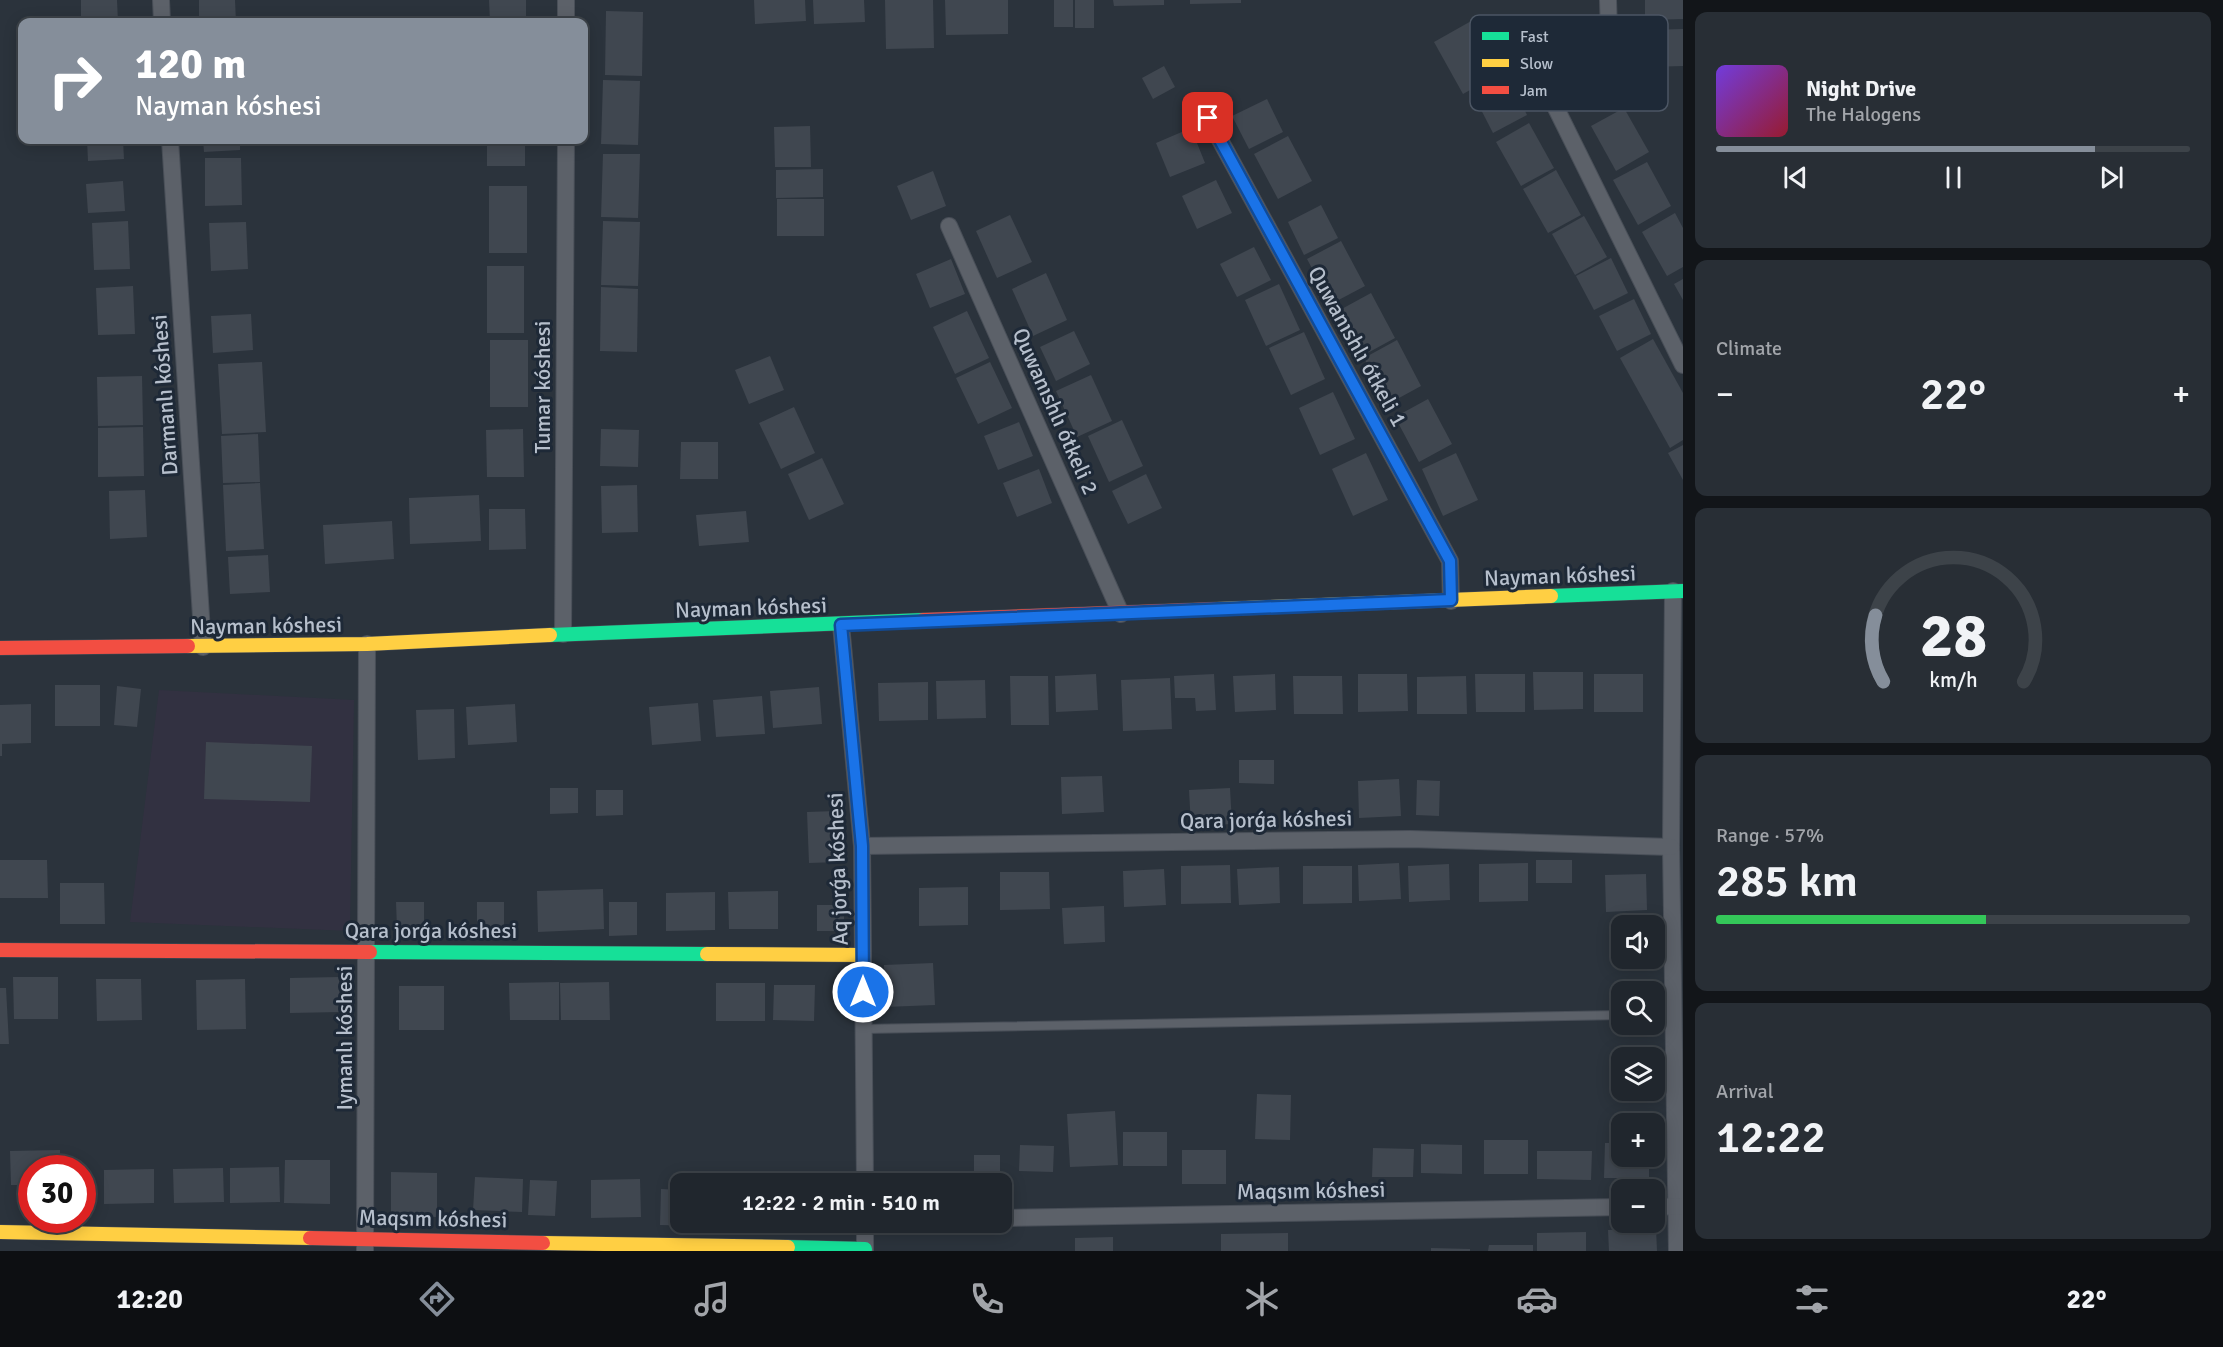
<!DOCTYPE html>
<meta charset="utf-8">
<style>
body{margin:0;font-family:Signika,sans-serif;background:#282e35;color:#f1f3f6;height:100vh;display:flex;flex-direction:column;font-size:22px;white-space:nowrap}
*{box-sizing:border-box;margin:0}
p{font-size:20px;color:#a2a5aa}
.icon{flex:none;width:33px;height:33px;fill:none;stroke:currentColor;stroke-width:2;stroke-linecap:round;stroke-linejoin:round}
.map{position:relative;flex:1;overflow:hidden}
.panel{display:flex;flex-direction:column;gap:12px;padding:12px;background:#121519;width:540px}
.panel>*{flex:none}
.top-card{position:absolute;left:18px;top:18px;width:570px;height:126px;border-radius:12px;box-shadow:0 3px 15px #0003,0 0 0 2px #3d4349;background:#858e9a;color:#fff;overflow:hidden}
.controls{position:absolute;left:1611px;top:915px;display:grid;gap:12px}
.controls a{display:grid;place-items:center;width:54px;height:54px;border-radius:12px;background:#20262d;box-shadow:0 3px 15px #0003,0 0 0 2px #3d4349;font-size:30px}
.speed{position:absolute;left:18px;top:1155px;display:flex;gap:12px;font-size:30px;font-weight:700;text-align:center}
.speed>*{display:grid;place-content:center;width:78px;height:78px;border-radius:50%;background:#20262d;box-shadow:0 3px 15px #0003,0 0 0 2px #3d4349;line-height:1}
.speed .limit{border:9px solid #d22;background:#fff;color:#111}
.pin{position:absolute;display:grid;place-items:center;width:51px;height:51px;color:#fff;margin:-26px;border-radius:12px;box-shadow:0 3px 9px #0006}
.me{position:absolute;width:66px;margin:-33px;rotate:0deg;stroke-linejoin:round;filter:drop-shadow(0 0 4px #0008)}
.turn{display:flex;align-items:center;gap:21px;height:126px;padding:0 18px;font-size:27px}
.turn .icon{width:78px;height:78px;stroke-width:2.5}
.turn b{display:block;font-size:42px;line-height:51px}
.big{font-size:45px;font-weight:600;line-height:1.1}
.panel .tile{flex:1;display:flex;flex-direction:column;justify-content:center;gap:9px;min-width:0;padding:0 21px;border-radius:12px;background:#282e35}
.panel .dial{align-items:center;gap:0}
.dial svg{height:156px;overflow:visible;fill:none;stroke:#3d4349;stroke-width:7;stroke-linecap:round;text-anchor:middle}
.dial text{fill:#f1f3f6;stroke:none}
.song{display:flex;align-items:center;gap:18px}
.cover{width:72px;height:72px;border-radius:9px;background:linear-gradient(135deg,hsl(260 70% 55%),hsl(350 70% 35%))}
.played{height:6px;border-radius:3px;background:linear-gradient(90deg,#858e9a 80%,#3d4349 80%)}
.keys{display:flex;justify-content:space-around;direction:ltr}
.heat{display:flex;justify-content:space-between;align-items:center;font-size:33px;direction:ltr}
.charge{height:9px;border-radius:4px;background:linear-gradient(90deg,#34c759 57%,#3d4349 0)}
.trip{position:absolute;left:670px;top:1173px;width:342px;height:60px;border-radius:12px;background:#20262d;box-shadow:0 3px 15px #0003,0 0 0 2px #3d4349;font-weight:600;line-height:60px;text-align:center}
.tab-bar{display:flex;height:96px;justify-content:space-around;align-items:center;background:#0d0f12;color:#a2a5aa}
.tab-bar .icon{width:42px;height:42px}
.tab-bar .selected{color:#858e9a}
.tab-bar b{font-size:27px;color:#f1f3f6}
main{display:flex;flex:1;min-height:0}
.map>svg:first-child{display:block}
.medical{fill:#323141}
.building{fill:#404750}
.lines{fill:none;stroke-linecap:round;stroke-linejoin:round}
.lane-casing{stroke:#494f58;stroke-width:10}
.street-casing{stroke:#494f58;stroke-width:18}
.fast-casing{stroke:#494f58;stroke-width:15}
.slow-casing{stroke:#494f58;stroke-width:15}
.jam-casing{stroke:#494f58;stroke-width:15}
.lane{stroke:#5c6169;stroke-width:8}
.street{stroke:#5c6169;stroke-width:16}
.fast{stroke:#16e098;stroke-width:14}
.slow{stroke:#ffcf43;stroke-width:14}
.jam{stroke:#f24e42;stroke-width:14}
.route-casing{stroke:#114b97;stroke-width:15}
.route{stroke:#1a73e8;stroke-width:10}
.labels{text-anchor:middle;stroke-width:6;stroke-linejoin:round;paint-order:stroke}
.street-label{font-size:22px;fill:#b6bfcc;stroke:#1e2937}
.key{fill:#1e2937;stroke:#4c5664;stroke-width:1.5}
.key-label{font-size:16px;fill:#b6bfcc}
</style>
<main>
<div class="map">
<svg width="1683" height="1251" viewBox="0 0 1683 1251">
<rect width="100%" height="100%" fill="#2b333c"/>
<path class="medical" d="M159,690L354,700L350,931L130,922Z"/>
<g class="building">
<path d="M81,0H117L118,22H81Z"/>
<path d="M199,0H235L236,22H199Z"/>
<path d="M489,0H526V22H490Z"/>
<path d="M754,0H805L806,21L755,24Z"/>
<path d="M813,0H864L865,22L814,24Z"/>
<path d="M885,0H933L934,48L886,49Z"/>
<path d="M945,0H1008V34L946,35Z"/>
<rect x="1054" y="0" width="19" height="27"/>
<rect x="1075" y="0" width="19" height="28"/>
<path d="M1113,0H1164V5L1114,6Z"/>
<path d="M1190,0H1241V3L1190,4Z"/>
<path d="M1645,0H1683V19L1645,20Z"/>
<path d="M606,11L643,12L642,76L605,75Z"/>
<path d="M1473,20L1502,72L1463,94L1434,42Z"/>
<path d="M1683,29V66L1648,67L1647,30Z"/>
<path d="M1164,66L1175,87L1153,99L1142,78Z"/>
<path d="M603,80L640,81L638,145L601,144Z"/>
<path d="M1510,81L1527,115L1493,133L1475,98Z"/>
<path d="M1267,99L1283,132L1249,149L1232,116Z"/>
<path d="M1624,108L1649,152L1616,171L1591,126Z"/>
<path d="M1529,123L1554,168L1521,186L1496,142Z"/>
<path d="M810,126L811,167H775L774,127Z"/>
<path d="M1191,128L1205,163L1170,177L1156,143Z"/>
<path d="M1288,136L1312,181L1278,199L1254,154Z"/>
<path d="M87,140H123L124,159L88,161Z"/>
<path d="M203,140H240V150L204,152Z"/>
<rect x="487" y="140" width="38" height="26"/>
<path d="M603,154H640L638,218L601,217Z"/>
<path d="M205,158H241L242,205L205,206Z"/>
<path d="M1647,162L1671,206L1638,225L1613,180Z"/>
<path d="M823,169V197L776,198V170Z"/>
<path d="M1556,170L1581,215L1548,233L1523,189Z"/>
<path d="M933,171L946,206L911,220L897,186Z"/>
<path d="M1216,180L1232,213L1197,229L1182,196Z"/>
<path d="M123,181L125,211L88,213L86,184Z"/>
<rect x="489" y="186" width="38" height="67"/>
<rect x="777" y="199" width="47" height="37"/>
<path d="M1321,205L1338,238L1304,255L1288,222Z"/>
<path d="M1675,213L1683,228V267L1667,276L1642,232Z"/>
<path d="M1010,215L1032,262L997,278L976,231Z"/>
<path d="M1584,216L1607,257L1575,275L1552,234Z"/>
<path d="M128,221L130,269L94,270L92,223Z"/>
<path d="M603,221L640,222L638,286L601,285Z"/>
<path d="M246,222L248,269L211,271L209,223Z"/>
<path d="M1341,241L1365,286L1331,304L1307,259Z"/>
<path d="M1254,247L1271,280L1237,297L1220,264Z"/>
<path d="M1611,258L1628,293L1594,310L1576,276Z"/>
<path d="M951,259L965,294L930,308L916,274Z"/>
<rect x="487" y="266" width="37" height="67"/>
<path d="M1046,273L1067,320L1033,336L1012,289Z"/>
<path d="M1683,279V300L1674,284Z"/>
<path d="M1279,284L1300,330L1266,346L1245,300Z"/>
<path d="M133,286L135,334L98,335L96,288Z"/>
<path d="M601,287L638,289L637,352L600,351Z"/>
<path d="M1371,293L1395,338L1362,356L1338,311Z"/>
<path d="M1634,299L1651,334L1617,351L1599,316Z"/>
<path d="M967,311L989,358L955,374L933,327Z"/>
<path d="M251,314L253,350L213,353L211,316Z"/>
<path d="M1074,331L1090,364L1056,381L1040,347Z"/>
<path d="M1304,332L1325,379L1291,395L1269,348Z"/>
<path d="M1653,339L1683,393V440L1670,448L1620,358Z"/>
<rect x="490" y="340" width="38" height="67"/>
<path d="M1397,340L1421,386L1388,404L1364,358Z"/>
<path d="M770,356L784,390L749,404L735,370Z"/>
<path d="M262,362L266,432L222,434L218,364Z"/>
<path d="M990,362L1012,408L978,424L956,378Z"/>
<path d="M1091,375L1112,421L1077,437L1056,391Z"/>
<path d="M142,376L143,425L98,426L97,377Z"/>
<path d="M1333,392L1355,439L1320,455L1299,408Z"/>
<path d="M1428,399L1452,444L1419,462L1395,417Z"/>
<path d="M794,407L815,453L781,469L759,423Z"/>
<path d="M1122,420L1143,466L1109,482L1088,436Z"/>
<path d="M1019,422L1033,456L998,470L984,436Z"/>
<path d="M143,427L144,476L98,477V428Z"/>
<path d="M523,429L524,477H487L486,430Z"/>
<path d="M601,429L639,430L638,467L600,466Z"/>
<path d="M258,434L260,482L223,483L221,436Z"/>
<path d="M681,442H718V479H680Z"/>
<path d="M1683,445V480L1668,453Z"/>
<path d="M1366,453L1388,500L1353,516L1332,469Z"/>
<path d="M1456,453L1478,500L1443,516L1422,469Z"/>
<path d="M822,458L844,504L809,520L788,474Z"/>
<path d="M1039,469L1052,503L1017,517L1003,483Z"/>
<path d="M1146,474L1162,508L1128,524L1112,491Z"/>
<path d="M260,483L264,549L226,551L223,485Z"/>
<path d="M637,485L638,532L602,533L601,486Z"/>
<path d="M145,490L147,537L110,539L109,491Z"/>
<path d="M479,495L481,541L410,544L409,498Z"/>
<path d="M489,509H525L526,549L489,550Z"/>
<path d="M746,511L749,542L699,546L696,515Z"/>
<path d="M392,521L394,559L325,564L323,525Z"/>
<path d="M268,555L270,592L230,594L228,557Z"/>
<path d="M1533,672H1583V709L1534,710Z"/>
<path d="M1096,674L1098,710L1056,712L1055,676Z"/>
<path d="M1214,674L1216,710L1196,711L1195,698H1175L1174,676Z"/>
<path d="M1275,674L1276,710L1235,712L1233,676Z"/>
<path d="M1358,674H1407L1408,711L1358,712Z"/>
<path d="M1475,674H1525V712H1476Z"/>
<rect x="1594" y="674" width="49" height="38"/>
<path d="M1010,676H1048L1049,725H1011Z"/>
<path d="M1293,676H1342L1343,714H1294Z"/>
<path d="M1466,676L1467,714H1417V677Z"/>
<path d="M1170,678L1172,729L1123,731L1121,680Z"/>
<path d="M985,680L986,718L937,719L936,681Z"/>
<path d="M928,682V720L879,721L878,683Z"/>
<rect x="55" y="685" width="45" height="41"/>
<path d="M117,686L141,689L137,727L114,725Z"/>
<path d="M819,687L822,724L773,728L770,691Z"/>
<path d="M762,696L765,734L716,737L713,700Z"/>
<path d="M698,703L701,741L652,745L649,707Z"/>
<path d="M31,704V743L2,744V756H0V705Z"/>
<path d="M515,704L517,742L468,745L466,707Z"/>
<path d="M454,709L455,758L418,760L416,710Z"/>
<path d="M206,742L312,746L310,802L204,799Z"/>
<path d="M1239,760H1274V784L1239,783Z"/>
<path d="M1102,776L1104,812L1062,814L1061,777Z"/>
<path d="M1399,779L1401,816L1359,818L1358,781Z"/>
<path d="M1417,780L1440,781L1439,816L1416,815Z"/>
<path d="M550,788H578V813L550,814Z"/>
<path d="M1230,788L1232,824L1191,826L1189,790Z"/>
<path d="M596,790H623V815L596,816Z"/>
<path d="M836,811L838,862L809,863L807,812Z"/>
<path d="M0,860H47L48,898H0Z"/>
<rect x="1536" y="860" width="36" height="23"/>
<path d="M1399,863L1401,899L1359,901L1358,865Z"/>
<path d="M1528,863V901L1479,902V864Z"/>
<path d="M1449,864L1450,900L1409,902L1408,866Z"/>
<path d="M1230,865L1231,903L1181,904V866Z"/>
<path d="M1303,866H1352V903L1303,904Z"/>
<path d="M1279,867L1280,903L1239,905L1237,869Z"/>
<path d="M1164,869L1166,905L1124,907L1123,871Z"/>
<path d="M1000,872H1049L1050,909L1000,910Z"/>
<path d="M1646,874L1647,910L1606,912L1605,875Z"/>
<path d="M60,883H104L105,924H60Z"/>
<path d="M968,887V925L919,926V888Z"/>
<path d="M603,889L604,929L538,932L537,891Z"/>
<path d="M778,891V929H729L728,892Z"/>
<path d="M715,892V930L666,931V893Z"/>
<path d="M396,902H424V928H397Z"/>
<rect x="477" y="902" width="27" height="26"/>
<path d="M609,902H637V935L609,936Z"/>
<rect x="817" y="905" width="27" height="26"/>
<path d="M1104,906L1105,942L1064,944L1062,908Z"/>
<path d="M933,963L935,1005L885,1007L884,965Z"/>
<path d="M13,977H58V1019H14Z"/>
<path d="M339,977L340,1012L290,1013V978Z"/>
<path d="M96,979H141L142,1020L97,1021Z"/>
<path d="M245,979L246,1029L197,1030L196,980Z"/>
<path d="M559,982V1020H510L509,983Z"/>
<path d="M609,982L610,1020H561L560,983Z"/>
<rect x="716" y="983" width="49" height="38"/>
<path d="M774,985H815L814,1021L773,1020Z"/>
<rect x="399" y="986" width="45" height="44"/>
<path d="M0,988H6L9,1044H0Z"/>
<path d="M1257,1094L1291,1095L1290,1140L1255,1139Z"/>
<path d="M1115,1111L1118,1165L1070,1167L1067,1114Z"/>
<rect x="1123" y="1132" width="44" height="34"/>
<rect x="1484" y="1140" width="44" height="34"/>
<path d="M1605,1143H1622V1156H1649V1178H1604Z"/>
<path d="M1421,1144L1462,1145V1174L1421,1173Z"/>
<path d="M1020,1145L1054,1146L1053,1172L1019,1171Z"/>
<path d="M1373,1148L1414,1149L1413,1177H1372Z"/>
<path d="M60,1150V1168H32V1185H11L10,1151Z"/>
<rect x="1182" y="1150" width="44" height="34"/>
<path d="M1537,1151H1592L1591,1180L1537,1179Z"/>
<rect x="974" y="1155" width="26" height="29"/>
<path d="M285,1160H330V1204L284,1203Z"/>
<path d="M279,1167L280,1202L230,1203V1168Z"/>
<path d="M223,1168L224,1202L174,1203L173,1169Z"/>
<path d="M154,1169V1203L104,1204V1170Z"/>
<path d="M391,1172L437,1173V1217L391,1216Z"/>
<path d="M475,1177L523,1179L522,1212L473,1210Z"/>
<path d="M640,1179L641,1217L591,1218V1180Z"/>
<path d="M530,1180L557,1181L555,1216L528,1215Z"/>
<path d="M661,1189L681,1190V1222H701V1226L660,1225Z"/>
<rect x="706" y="1222" width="38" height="3"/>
<path d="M764,1222H821V1229L764,1227Z"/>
<path d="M1656,1228L1657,1251H1609L1608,1230Z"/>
<path d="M1586,1232V1251H1537V1233Z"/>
<path d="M1288,1233V1251H1221V1234Z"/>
<path d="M1113,1237V1251H1075V1238Z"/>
<path d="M1489,1245H1533V1251H1488Z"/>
<path d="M1431,1248L1470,1249V1251H1431Z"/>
</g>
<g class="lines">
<g class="lane-casing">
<g id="lane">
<path d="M1654,1014H1675"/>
<path d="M863,1029L1622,1015"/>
</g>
</g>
<g class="street-casing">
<g id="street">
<path d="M161,0L162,22"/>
<path d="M1608,0L1610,67L1552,100L1683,365"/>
<path d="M566,22V0"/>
<path d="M1208,118L1450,561L1451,601"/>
<path d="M170,140L203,647"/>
<path d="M949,226L1121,614"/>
<path d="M1673,591L1671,847L1677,1251"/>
<path d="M841,625L862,846L865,1184"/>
<path d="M563,634L566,140"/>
<path d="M862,846L1410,839L1671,847"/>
<path d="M1654,1207L1683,1206"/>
<path d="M1002,1218L1622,1207"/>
<path d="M865,1222V1251"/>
<path d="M365,1251L367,644"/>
</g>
</g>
<g class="fast-casing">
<g id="fast">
<path d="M1551,596L1683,591"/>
<path d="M550,635L923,620"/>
<path d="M370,952L707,954"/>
<path d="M788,1247L865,1249"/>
</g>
</g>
<g class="slow-casing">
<g id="slow">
<path d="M1219,609L1551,596"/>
<path d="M188,646L367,644L550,635"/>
<path d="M707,954L863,955"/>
<path d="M0,1232L310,1238"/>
<path d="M543,1243L788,1247"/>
</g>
</g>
<g class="jam-casing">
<g id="jam">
<path d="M923,620L1219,609"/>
<path d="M0,648L188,646"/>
<path d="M0,950L370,952"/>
<path d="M310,1238L543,1243"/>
</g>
</g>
<use href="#lane" class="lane"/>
<use href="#street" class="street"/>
<use href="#fast" class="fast"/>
<use href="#slow" class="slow"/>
<use href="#jam" class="jam"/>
</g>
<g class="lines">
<g class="route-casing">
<path id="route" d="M863,992L862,846L841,625L1451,600L1450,561L1208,118"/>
</g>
<use href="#route" class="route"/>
</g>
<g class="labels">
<g class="street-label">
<text transform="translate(1358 346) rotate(61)" y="8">Quwanıshlı ótkeli 1</text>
<text transform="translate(542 387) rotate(-90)" y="8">Tumar kóshesi</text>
<text transform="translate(164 395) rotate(-94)" y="8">Darmanlı kóshesi</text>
<text transform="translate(1056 411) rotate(66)" y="8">Quwanıshlı ótkeli 2</text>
<text transform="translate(1560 575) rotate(-2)" y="8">Nayman kóshesi</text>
<text transform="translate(751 607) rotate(-2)" y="8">Nayman kóshesi</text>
<text transform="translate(266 625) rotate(-1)" y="8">Nayman kóshesi</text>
<text transform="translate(1266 819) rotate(-1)" y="8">Qara jorǵa kóshesi</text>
<text transform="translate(837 869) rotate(-92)" y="8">Aq jorǵa kóshesi</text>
<text x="431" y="938">Qara jorǵa kóshesi</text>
<text transform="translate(344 1038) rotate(-90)" y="8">Iymanlı kóshesi</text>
<text transform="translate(1311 1190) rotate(-1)" y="8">Maqsım kóshesi</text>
<text transform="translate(433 1218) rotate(1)" y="8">Maqsım kóshesi</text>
</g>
</g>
<rect x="1470" y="15" width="198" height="96" rx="9" class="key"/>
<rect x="1482" y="32" width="27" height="8" fill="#16e098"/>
<rect x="1482" y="59" width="27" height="8" fill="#ffcf43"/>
<rect x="1482" y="86" width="27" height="8" fill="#f24e42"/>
<g class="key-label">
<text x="1520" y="42">Fast</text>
<text x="1520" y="69">Slow</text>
<text x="1520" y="96">Jam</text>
</g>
</svg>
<div class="controls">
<a><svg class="icon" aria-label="sound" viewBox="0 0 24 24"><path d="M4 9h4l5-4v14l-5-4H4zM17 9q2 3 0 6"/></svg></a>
<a><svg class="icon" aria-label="search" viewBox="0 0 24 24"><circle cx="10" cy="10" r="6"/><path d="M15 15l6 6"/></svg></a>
<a><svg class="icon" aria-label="layers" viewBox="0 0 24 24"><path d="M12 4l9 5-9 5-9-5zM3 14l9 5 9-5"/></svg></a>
<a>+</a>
<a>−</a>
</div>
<div class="speed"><div class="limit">30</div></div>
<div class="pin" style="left:1208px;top:118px;background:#d93025"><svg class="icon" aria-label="arrive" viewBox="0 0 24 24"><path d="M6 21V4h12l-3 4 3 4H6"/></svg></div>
<svg class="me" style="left:863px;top:992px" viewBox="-20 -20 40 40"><circle r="17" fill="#1a73e8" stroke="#fff" stroke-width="3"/><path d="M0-11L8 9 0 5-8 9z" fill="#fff"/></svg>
<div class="trip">12:22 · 2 min · 510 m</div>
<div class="top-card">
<div class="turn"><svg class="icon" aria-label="right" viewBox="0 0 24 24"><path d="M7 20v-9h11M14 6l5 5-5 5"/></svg><div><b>120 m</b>Nayman kóshesi</div></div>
</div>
</div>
<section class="panel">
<div class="tile">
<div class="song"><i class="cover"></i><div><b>Night Drive</b><p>The Halogens</p></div></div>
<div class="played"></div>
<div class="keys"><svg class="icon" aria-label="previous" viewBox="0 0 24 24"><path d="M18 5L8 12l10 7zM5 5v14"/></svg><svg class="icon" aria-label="pause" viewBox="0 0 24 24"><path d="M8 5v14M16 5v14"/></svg><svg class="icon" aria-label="next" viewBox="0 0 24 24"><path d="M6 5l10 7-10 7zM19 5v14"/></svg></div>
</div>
<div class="tile"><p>Climate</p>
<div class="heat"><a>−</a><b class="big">22°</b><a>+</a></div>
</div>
<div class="tile dial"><svg viewBox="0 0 100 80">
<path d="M14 69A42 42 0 1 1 86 69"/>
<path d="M14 69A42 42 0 0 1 10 35" stroke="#858e9a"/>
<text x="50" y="56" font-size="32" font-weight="700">28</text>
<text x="50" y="72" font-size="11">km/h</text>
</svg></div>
<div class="tile"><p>Range · 57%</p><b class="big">285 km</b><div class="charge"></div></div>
<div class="tile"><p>Arrival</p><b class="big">12:22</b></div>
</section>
</main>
<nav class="tab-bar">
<b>12:20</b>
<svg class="icon selected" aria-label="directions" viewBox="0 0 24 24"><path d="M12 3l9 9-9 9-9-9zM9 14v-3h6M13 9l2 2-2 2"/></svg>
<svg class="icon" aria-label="music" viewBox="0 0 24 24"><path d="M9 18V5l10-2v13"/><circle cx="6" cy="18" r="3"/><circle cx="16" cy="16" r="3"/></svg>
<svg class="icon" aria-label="phone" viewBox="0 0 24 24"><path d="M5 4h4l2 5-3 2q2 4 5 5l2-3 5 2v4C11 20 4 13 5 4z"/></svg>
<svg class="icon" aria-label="climate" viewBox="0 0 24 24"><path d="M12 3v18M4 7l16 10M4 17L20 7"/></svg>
<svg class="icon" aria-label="car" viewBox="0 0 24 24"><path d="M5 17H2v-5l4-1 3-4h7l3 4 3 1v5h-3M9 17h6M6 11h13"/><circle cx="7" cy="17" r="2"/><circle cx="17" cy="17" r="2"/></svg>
<svg class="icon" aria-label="filters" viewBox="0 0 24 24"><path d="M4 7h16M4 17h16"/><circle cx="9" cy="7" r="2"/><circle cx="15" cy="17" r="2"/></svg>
<b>22°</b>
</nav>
